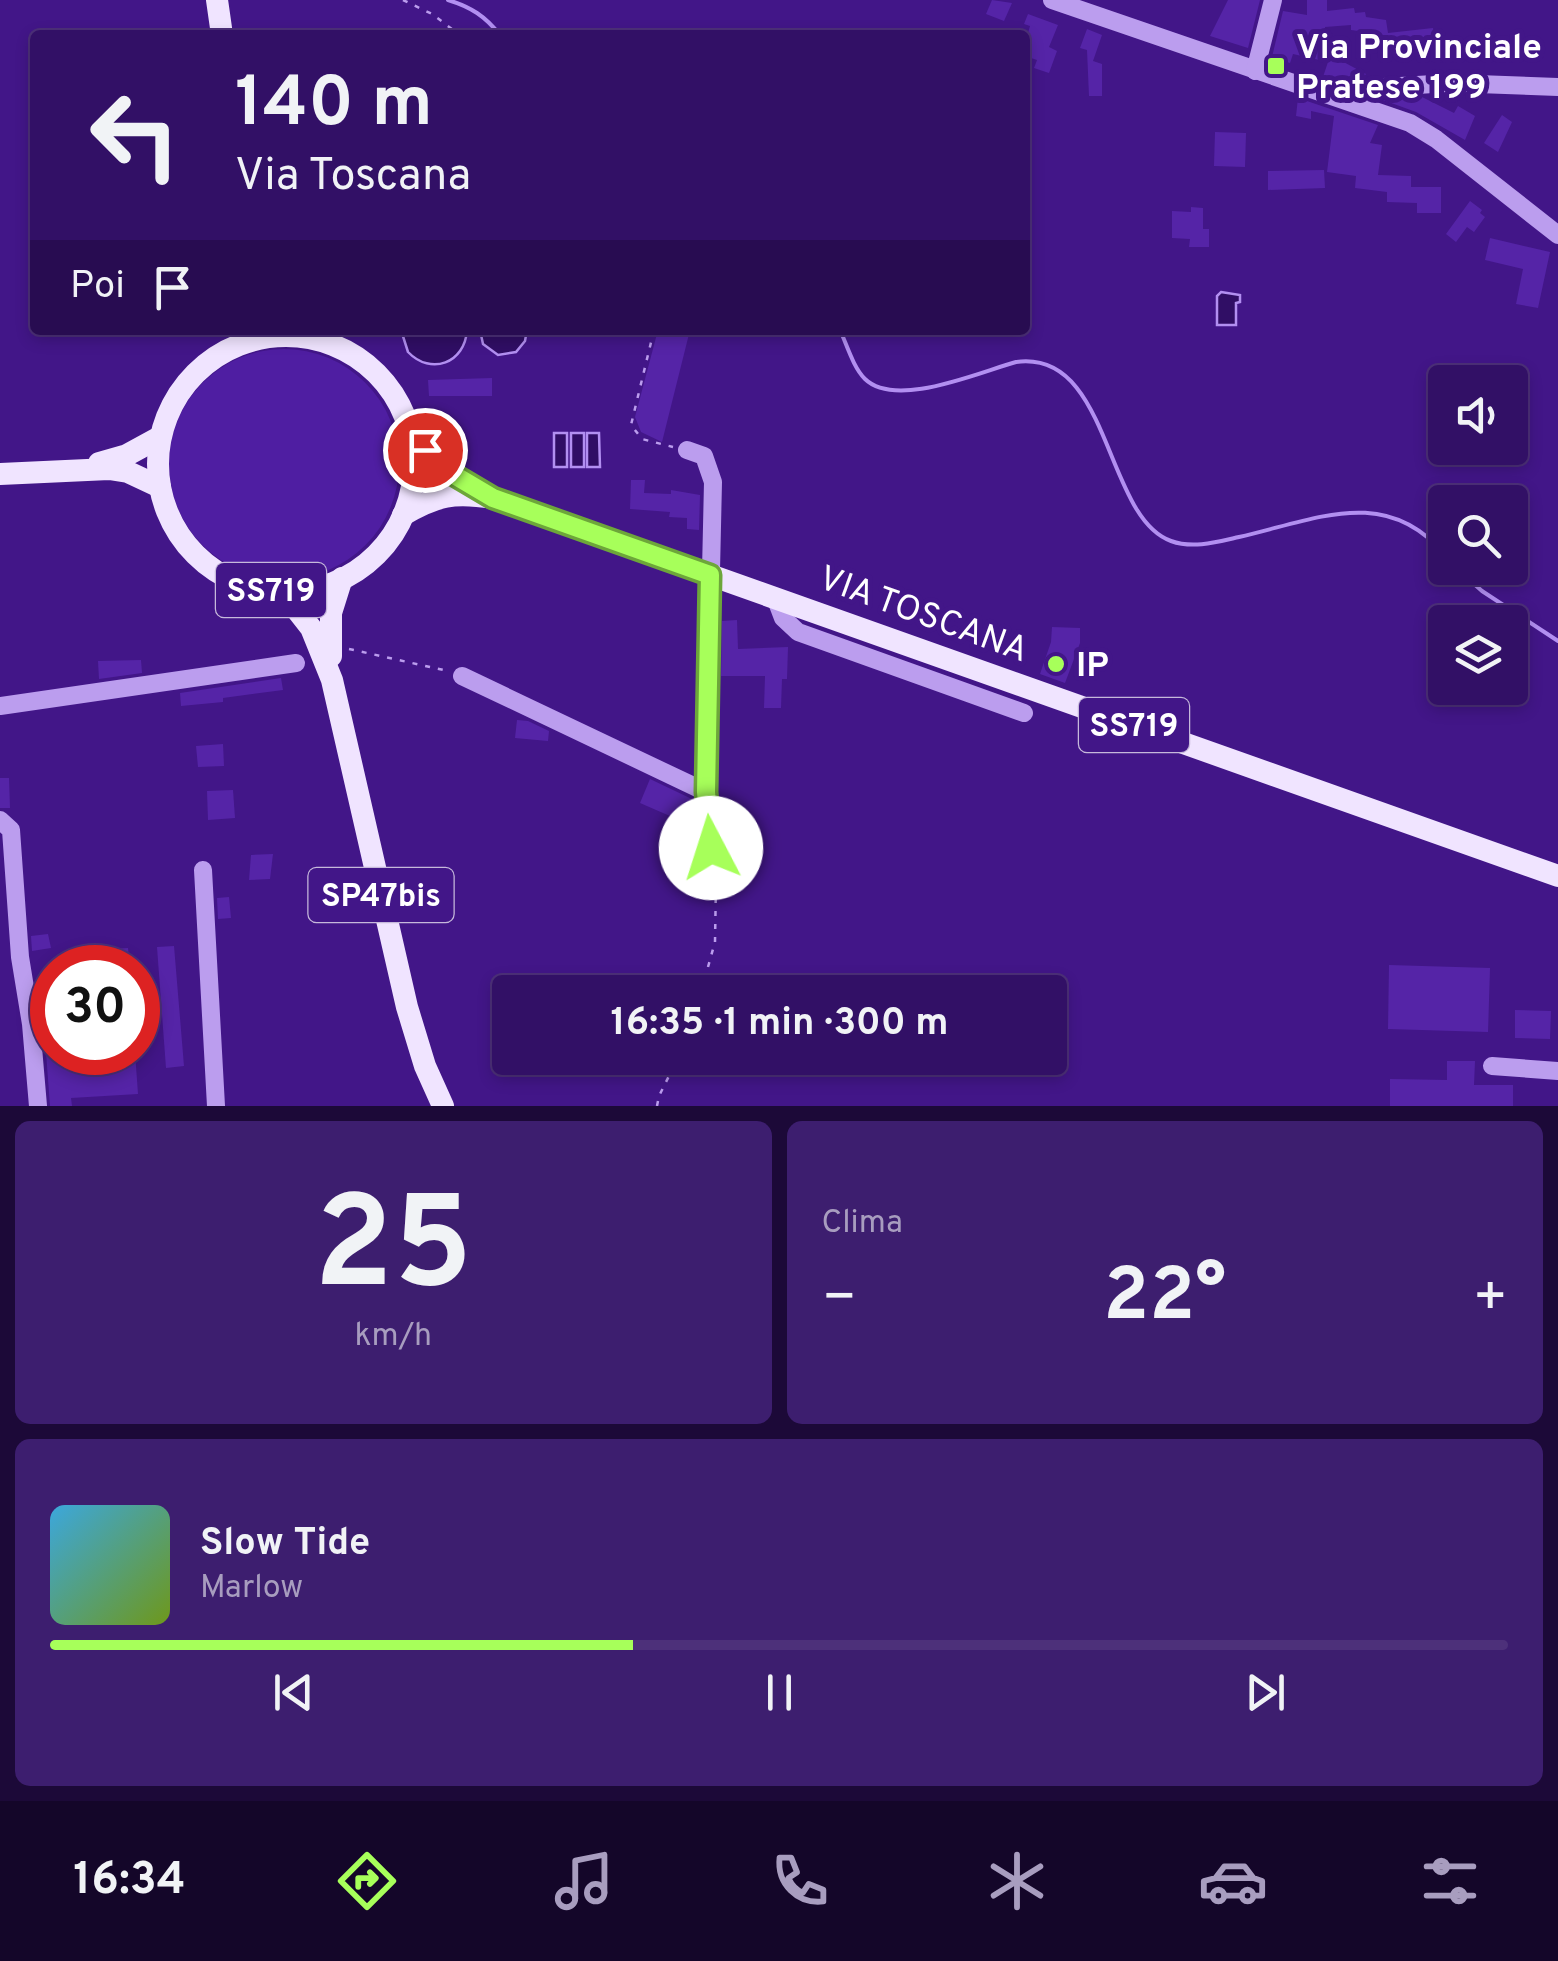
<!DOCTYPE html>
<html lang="it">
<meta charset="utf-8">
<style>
body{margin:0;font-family:Overpass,sans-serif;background:#3d1e6f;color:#f1f3f6;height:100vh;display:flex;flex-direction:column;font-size:38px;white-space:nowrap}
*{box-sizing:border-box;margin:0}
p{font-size:32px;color:#a89dbf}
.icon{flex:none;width:55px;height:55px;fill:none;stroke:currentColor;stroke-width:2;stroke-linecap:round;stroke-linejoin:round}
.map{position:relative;height:1106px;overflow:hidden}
.drawer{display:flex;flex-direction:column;gap:15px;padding:15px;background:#1c0938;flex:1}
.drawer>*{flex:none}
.guide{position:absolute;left:30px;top:30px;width:1000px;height:305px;border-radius:10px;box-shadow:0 5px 15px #0003,0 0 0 2px #4d307a;background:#321066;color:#f1f3f6;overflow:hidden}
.tools{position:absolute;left:1428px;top:365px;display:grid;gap:20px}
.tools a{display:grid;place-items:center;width:100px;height:100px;border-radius:10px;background:#321066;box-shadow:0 5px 15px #0003,0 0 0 2px #4d307a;font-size:50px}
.speed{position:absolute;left:30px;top:945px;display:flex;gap:20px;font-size:50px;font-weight:700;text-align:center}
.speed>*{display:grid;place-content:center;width:130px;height:130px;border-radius:50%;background:#321066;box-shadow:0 5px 15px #0003,0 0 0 2px #4d307a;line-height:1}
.speed .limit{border:15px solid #d22;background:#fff;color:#111}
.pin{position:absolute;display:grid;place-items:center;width:85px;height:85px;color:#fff;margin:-42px;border:5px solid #fff;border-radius:50%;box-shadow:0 2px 10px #0007}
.me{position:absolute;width:110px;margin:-55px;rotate:355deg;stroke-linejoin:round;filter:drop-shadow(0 0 8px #0008)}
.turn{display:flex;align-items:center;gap:35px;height:210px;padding:0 40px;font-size:45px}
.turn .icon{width:130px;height:130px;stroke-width:2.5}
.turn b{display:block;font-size:70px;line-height:85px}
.then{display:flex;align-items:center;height:95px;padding:0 40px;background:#0003;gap:20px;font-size:38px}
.big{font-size:75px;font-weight:700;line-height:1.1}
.drawer .card{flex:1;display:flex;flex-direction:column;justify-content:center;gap:15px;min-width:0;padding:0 35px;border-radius:15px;background:#3d1e6f}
.drawer .dial{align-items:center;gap:0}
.dial b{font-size:130px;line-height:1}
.song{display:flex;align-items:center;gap:30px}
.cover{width:120px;height:120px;border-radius:15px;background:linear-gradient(135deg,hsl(200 70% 55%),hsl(80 70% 35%))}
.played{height:10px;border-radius:5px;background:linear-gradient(90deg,#a7ff5a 40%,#4d307a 40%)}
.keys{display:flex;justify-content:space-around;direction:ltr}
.heat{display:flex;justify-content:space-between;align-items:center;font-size:55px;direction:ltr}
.drawer .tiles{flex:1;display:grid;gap:15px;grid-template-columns:1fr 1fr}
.card:last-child{grid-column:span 2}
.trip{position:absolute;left:492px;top:975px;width:575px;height:100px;border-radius:10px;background:#321066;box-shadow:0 5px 15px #0003,0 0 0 2px #4d307a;font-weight:700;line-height:100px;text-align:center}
.tab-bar{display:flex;height:160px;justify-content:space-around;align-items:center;background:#140629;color:#a89dbf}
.tab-bar .icon{width:70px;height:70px}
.tab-bar .selected{color:#a7ff5a}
.tab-bar b{font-size:45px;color:#f1f3f6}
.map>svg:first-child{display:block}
.green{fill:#4f1ea2}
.water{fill:#300e65;stroke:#b28ff1;stroke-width:2.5}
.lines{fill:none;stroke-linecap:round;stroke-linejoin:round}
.stream{stroke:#b28ff1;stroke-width:4}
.building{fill:#5524a7}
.path{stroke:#bb9dee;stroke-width:2.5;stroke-dasharray:5 8;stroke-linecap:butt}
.minor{stroke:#bb9dee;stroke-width:18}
.major{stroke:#f0e4ff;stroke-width:22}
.route-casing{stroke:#6da63a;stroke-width:25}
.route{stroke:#a7ff5a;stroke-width:18}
.poi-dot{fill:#a7ff5a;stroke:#421688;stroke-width:4}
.labels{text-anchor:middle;stroke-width:10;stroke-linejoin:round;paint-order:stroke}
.shield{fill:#421688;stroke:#c6b9db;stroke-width:2.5}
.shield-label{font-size:32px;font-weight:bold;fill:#fff}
.poi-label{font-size:35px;font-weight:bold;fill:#fff;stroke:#421688;text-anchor:start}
.street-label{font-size:35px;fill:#fff;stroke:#421688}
</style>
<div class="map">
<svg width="1558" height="1106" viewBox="0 0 1558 1106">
<rect width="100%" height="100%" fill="#421688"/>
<circle class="green" cx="284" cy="464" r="115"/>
<g class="water">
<path d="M1221,292L1240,295V302L1236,303V325H1217V296Z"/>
<path d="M401,330H467C465,363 431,376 408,352Z"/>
<path d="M480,330H527L525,341L516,352L498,355L483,344Z"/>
<rect x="554" y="433" width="13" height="34"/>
<rect x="571" y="433" width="13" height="34"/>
<path d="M587,433H599L600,467H587Z"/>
</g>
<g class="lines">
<g class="stream">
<path d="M448,0C471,7 485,16 500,35"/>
<path d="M840,330C847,345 853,367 865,379C896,409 979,372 1016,362C1111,349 1104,517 1171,541C1193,549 1217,542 1239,537C1315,520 1386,484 1445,555"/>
<path d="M1456,568L1482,591L1558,641"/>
</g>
</g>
<g class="building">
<path d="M992,0L1012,3L1004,21L986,14Z"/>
<path d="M1228,0H1260L1248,48L1210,36Z"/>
<path d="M1307,0H1327V11L1354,8L1355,13L1365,12L1366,17L1386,20L1388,33L1433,28L1436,52L1399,56L1398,45L1374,33L1351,30V25L1325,27L1326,43L1323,51L1366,74L1353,90L1322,80L1328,62L1293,54L1290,63L1272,57L1283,11L1307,15Z"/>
<path d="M1028,14L1058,25L1049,47L1057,51L1049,73L1034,68L1037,60L1028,57L1032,47L1025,44L1030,26L1024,24Z"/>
<path d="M1087,29L1102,35L1093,61L1102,64V96H1089L1087,50L1080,48Z"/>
<path d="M1422,97L1454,113L1458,106L1475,116L1465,140L1416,112L1383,100Z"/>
<path d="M1298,98L1378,125L1370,143L1382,145L1378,175L1411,176V187H1441V213H1417V203L1387,202V192L1355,188L1356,176L1327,172L1334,116L1311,111V119L1296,116Z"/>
<path d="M1502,115L1512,122L1498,152L1484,143Z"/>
<path d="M1215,132L1246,133L1245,167L1214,166Z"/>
<path d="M1324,170L1325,188L1268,190V171Z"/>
<path d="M1470,201L1482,210L1480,213L1485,217L1474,232L1467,227L1456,242L1446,234Z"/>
<path d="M1191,207L1203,208V229H1209V247H1189L1190,239L1172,238V211L1191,212Z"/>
<path d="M1490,238L1550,252L1538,308L1516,304L1523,269L1485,260Z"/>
<path d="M658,330H690L662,442L641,432L635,417Z"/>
<path d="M492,378V396H429L428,380Z"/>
<path d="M631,480H645L644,493L671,494V490L700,495L699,530L687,529V518L669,517L670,512L630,509Z"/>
<path d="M737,620L738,649L788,647L787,679H782L781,708H764L765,676H721L722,621Z"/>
<path d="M1052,627L1080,628V643L1065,683L1040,674L1051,642Z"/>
<path d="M141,660L142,673L99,679L98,661Z"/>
<path d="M281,678L283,690L223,698V702L181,706L180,693Z"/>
<path d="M517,720L528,721L549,731L548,741L515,738Z"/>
<path d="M223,744L224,766L198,767L196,746Z"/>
<path d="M0,778H9L10,808H0Z"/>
<path d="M650,779L694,800L686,823L640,803Z"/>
<path d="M233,790L235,818L208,820L207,791Z"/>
<path d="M273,854L270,879L249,880L251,855Z"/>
<path d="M229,897L231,918L218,919L217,898Z"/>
<path d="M48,934L51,948L32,951L31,936Z"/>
<path d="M174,946L184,1066L166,1068L157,947Z"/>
<path d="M128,948L130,968H80L78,951Z"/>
<path d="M1389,965L1490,968L1488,1032L1388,1029Z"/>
<path d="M1515,1010L1551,1011L1550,1039L1515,1038Z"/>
<path d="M46,1052H135L138,1094L71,1098L72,1106H50Z"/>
<path d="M1447,1061H1475L1474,1085H1513V1106H1390V1079L1447,1080Z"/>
</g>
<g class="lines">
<g class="path">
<path d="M403,0L432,14L460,35"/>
<path d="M654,330L631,425L642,439L673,447"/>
<path d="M349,649L448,671"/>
<path d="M701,992L715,942L716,882"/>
<path d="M657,1106L659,1096L678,1058"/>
</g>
<g class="minor">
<path d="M1052,0L1410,123L1436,139L1558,235"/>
<path d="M1255,71L1273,0"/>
<path d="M1357,103L1370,91L1384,87L1450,83L1558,87"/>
<path d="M687,450L704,456L713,482L706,792L713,866"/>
<path d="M775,597L783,618L798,632L1024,713"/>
<path d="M462,676L706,792"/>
<path d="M0,706L296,663"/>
<path d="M0,820L11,830L20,957L31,1024L38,1106"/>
<path d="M203,870L216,1106"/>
<path d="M1492,1066L1558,1071"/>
</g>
<g class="major">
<path d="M217,0L222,35"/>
<circle cx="286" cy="464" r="128"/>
<path d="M410,433L439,466L484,493"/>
<path d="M99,463L127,455L160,437"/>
<path d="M0,474L109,469L128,472L160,487"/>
<path d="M403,515C437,495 454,492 493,498L1558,876"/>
<path d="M282,591L311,628L332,680L407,1007L425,1066L443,1106"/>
<path d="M331,656V613L342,578"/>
</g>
</g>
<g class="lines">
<g class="route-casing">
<path id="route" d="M425,450L439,466L493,498L710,575L706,792L711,848"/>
</g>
<use href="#route" class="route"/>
</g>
<g class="poi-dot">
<rect x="1266" y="56" width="20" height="20" rx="5"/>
<circle cx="1056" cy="664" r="10"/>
</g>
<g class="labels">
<g class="shield">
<rect x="216" y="563" width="110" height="54" rx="8"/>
<rect x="1079" y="698" width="110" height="54" rx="8"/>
<rect x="308.5" y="868" width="145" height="54" rx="8"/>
</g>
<g class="shield-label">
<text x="271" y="601">SS719</text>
<text x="1134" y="736">SS719</text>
<text x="381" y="906">SP47bis</text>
</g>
<g class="poi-label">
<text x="1296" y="58">Via Provinciale<tspan x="1296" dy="40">Pratese 199</tspan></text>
<text x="1076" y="676">IP</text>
</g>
<g class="street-label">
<text transform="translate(924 613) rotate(20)" y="12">VIA TOSCANA</text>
</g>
</g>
</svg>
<div class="tools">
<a><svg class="icon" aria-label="sound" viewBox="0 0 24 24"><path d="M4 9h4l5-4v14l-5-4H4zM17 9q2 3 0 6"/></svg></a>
<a><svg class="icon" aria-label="search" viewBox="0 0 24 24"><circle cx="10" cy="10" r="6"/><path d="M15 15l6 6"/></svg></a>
<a><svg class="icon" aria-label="layers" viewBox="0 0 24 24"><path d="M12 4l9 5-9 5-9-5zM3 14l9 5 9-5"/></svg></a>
</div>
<div class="speed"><div class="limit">30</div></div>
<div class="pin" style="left:425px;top:450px;background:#d93025"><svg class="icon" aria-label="arrive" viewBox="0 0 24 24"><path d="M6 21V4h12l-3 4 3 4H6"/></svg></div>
<svg class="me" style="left:711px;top:848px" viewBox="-20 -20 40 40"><circle r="19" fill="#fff"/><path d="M0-13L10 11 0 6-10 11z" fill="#a7ff5a"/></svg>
<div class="trip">16:35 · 1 min · 300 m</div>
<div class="guide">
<div class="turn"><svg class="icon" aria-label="left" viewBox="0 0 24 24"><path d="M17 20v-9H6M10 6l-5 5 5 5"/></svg><div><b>140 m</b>Via Toscana</div></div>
<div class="then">Poi<svg class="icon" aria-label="arrive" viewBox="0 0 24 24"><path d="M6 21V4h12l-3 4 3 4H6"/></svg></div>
</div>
</div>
<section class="drawer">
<div class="tiles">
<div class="card dial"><b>25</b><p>km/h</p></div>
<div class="card"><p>Clima</p>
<div class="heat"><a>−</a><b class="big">22°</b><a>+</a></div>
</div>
<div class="card">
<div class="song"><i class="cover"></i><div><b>Slow Tide</b><p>Marlow</p></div></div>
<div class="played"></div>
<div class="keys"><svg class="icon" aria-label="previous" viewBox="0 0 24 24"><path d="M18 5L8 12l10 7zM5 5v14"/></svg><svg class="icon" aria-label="pause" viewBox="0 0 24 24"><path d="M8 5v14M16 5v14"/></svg><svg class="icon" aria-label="next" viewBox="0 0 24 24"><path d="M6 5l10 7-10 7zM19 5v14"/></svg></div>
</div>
</div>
</section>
<nav class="tab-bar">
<b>16:34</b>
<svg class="icon selected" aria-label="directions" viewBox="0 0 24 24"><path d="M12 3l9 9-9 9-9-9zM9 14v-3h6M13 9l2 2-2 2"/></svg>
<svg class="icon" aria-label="music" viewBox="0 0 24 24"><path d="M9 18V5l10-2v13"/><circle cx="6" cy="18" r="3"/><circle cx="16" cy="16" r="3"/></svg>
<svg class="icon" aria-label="phone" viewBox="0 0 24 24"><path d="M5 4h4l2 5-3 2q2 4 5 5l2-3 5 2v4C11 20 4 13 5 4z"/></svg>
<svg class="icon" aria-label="climate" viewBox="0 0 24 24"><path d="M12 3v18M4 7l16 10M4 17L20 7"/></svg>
<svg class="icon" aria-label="car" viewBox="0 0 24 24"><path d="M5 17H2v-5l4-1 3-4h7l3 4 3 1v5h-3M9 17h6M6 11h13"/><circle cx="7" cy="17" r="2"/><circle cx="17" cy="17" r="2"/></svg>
<svg class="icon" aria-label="filters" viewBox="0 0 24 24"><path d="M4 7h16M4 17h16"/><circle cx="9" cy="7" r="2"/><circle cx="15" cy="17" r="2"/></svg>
</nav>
